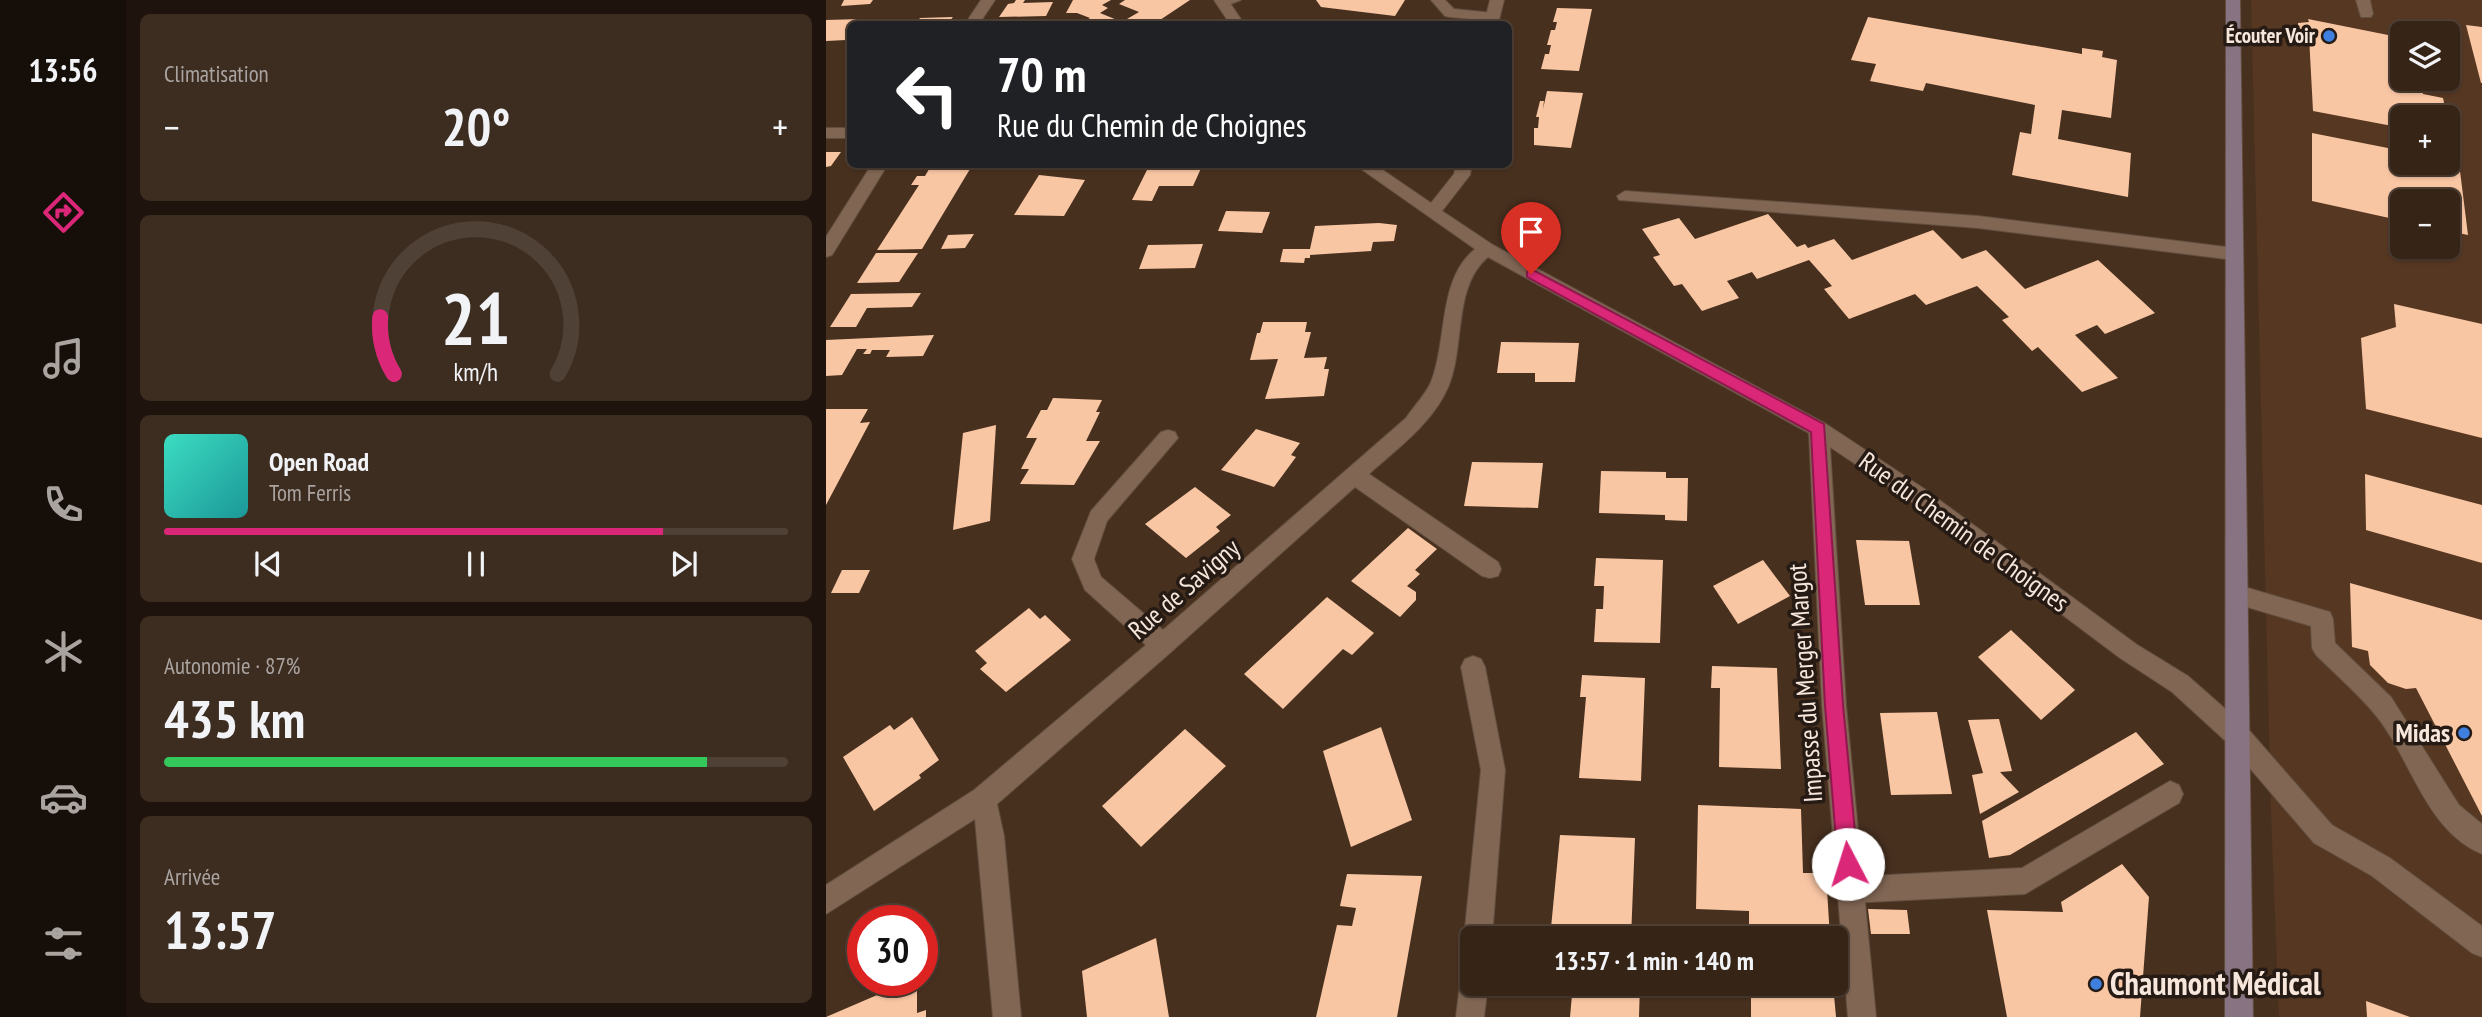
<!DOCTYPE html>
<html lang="fr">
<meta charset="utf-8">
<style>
body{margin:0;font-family:"PT Sans Narrow",sans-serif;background:#3d2c20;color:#f1f3f6;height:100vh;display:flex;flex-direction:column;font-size:26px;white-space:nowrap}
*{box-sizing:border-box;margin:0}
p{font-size:23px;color:#aaa4a1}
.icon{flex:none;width:38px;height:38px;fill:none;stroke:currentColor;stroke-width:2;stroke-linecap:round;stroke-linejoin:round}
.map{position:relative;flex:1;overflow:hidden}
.sheet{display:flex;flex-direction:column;gap:14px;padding:14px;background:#1e140d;width:700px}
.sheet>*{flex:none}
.banner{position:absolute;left:21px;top:21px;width:665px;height:147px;border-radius:10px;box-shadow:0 2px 5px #0004,0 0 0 2px #504136;background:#202124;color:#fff;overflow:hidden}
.fabs{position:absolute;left:1564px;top:21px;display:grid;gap:14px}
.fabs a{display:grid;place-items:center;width:70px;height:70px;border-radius:10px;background:#362417;box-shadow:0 2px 5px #0004,0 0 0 2px #504136;font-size:35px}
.speed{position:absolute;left:21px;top:905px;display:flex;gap:14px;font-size:35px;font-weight:700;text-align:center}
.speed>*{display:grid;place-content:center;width:91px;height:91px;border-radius:50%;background:#362417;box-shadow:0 2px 5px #0004,0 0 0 2px #504136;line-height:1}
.speed .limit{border:10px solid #d22;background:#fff;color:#111}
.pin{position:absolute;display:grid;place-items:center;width:60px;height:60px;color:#fff;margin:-72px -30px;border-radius:50% 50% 50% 0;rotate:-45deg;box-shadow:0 0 7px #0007}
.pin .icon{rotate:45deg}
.me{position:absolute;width:77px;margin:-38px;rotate:355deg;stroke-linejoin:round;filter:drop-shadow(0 0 5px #0008)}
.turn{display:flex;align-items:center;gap:24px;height:147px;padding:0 35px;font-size:32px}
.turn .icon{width:91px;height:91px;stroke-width:2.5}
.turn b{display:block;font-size:49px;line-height:60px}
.big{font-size:52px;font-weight:600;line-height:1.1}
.sheet .widget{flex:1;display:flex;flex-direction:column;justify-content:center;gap:10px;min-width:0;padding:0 24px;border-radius:10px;background:#3d2c20}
.sheet .dial{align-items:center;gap:0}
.dial svg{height:182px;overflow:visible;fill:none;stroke:#504136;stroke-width:7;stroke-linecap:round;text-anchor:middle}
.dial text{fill:#f1f3f6;stroke:none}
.song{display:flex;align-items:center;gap:21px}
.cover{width:84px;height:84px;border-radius:10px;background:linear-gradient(135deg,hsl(170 70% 55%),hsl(180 70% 35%))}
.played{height:7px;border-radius:4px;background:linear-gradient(90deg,#db2777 80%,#504136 80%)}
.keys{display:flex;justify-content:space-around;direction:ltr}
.heat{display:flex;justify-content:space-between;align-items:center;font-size:38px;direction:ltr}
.charge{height:10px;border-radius:5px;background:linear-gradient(90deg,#34c759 87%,#504136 0)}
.trip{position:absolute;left:634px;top:926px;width:388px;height:70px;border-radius:10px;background:#362417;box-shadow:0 2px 5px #0004,0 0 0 2px #504136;font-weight:600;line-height:70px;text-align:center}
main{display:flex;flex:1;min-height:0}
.menu{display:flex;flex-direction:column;width:126px;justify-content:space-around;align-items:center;background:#160e09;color:#aaa4a1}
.menu .icon{width:49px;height:49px}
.menu .on{color:#db2777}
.menu b{font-size:32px;color:#f1f3f6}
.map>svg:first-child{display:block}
.built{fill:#563722;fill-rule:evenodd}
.building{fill:#f9c6a4}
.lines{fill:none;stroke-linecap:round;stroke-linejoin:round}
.lane-casing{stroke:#624e3e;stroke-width:2}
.street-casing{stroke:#624e3e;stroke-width:2}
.secondary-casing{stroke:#624e3e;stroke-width:2}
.lane{fill:#816654;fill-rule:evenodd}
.street{fill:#816654;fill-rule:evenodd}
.secondary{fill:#887382;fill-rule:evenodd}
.route{fill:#db2777;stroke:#8e194d;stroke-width:2}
.shop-dot{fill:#3f7fe0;stroke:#261b14;stroke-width:2.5}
.labels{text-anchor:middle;stroke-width:7;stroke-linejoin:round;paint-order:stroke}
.far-poi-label{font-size:21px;font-weight:bold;fill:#f6e6db;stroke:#261b14;text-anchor:end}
.street-label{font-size:26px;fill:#f6e6db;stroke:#261b14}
.poi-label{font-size:26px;font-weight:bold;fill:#f6e6db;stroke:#261b14;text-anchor:end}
.near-poi-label{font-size:32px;font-weight:bold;fill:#f6e6db;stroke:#261b14;text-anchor:start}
</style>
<main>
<nav class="menu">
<b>13:56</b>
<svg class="icon on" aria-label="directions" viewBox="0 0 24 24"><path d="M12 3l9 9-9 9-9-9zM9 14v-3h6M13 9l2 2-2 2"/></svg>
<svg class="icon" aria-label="music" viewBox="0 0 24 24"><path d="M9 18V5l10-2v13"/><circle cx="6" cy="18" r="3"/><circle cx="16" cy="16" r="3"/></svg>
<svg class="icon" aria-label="phone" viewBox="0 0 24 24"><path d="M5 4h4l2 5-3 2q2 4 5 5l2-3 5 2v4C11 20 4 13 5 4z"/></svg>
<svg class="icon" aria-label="climate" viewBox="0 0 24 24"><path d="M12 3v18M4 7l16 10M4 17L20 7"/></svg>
<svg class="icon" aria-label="car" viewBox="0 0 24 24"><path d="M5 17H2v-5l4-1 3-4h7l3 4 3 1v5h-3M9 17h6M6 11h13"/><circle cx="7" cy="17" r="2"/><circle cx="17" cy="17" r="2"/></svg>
<svg class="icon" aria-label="filters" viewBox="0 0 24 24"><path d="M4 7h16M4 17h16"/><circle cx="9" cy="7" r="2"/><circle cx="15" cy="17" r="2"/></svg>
</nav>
<section class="sheet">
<div class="widget"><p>Climatisation</p>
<div class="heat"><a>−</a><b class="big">20°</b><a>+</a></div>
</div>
<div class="widget dial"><svg viewBox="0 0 100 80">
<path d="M14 69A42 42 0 1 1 86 69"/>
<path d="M14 69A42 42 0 0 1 8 44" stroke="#db2777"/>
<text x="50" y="56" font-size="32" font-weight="700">21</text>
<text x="50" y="72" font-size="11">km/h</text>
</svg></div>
<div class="widget">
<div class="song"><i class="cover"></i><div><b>Open Road</b><p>Tom Ferris</p></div></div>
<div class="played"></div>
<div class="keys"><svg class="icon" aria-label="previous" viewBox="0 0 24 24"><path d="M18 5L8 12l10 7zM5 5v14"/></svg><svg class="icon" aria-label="pause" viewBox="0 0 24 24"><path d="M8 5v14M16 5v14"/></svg><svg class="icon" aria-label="next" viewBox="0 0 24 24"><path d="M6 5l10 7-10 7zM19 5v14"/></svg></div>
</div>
<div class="widget"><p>Autonomie · 87%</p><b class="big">435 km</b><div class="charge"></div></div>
<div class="widget"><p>Arrivée</p><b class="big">13:57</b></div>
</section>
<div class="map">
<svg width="1656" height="1017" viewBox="0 0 1656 1017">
<rect width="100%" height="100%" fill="#48301f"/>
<path class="built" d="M1425,0H1656V1017H1453L1445,813ZM1577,33H1622V79H1577ZM1577,117H1622V163H1577ZM1577,201H1622V247H1577Z"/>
<g class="building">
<path d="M18,0H47L44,4L15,6Z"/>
<path d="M190,0H199L197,3L227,2L220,16L173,17L182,4L188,3Z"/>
<path d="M247,0H285L276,5L282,8L274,13L296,22L256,23L264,18L251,13H240Z"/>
<path d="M299,0H364L328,24H314L301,19L313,12L293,4Z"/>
<path d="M490,0H579L569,16L495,7Z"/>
<path d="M731,8L766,9L753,71L715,69L719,54H723L725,45H721L725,30H729L731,22H727Z"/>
<path d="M127,17L121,24H89L94,18Z"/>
<path d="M1042,17L1256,54V48L1277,51L1276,57L1291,60L1285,118L1236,110L1232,139L1305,153L1302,197L1186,175L1194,132L1205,134L1209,105L1100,83L1097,91L1044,81L1050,64L1025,60Z"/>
<path d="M35,19L31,24H24V35L20,40L0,41V20Z"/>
<path d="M1482,19L1577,38V79H1594L1597,94L1617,98L1621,117H1577V128L1487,111L1483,36L1472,34V23L1483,22Z"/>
<path d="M1640,25L1656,27V83H1655Z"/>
<path d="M721,91L757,93L745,148L708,145V128H712L713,117H710L714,101H718L717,109Z"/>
<path d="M1486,133L1577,151V163H1622V161L1633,163L1642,235L1622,231V201H1577V221L1486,201Z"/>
<path d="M0,152H15L5,166L0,167Z"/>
<path d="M106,164H147L96,249L51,250L93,185H85L91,176H99Z"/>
<path d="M324,164H377L367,186H333L326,201L306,200Z"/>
<path d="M213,175L259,180L238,216L188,215Z"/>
<path d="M400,211L444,212L436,233L392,231Z"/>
<path d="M942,214L971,247L979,244L982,248L1008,239L1026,260L1107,230L1136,259L1160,250L1199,289L1272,260L1329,313L1279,334L1271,325L1249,335L1292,378L1256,392L1212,347L1206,351L1176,320L1183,317L1151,286L1100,305L1089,294L1023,319L998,289L1006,286L983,260L931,279L926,272L901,281L913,298L876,311L856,284L848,286L827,257L834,255L816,229L853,218L869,239Z"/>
<path d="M553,223L571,225L568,241L547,242L545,251L484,255V258H479L478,263L454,262L457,249H484L489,226Z"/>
<path d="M148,234L139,248L115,249L122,235Z"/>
<path d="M377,244L369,268L313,269L322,245Z"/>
<path d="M50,253H92L73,282L31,283Z"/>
<path d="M95,293L86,307L41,308L30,327H4L25,294Z"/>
<path d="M1568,304L1656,324V438L1540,409L1535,338L1570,327Z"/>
<path d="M437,322H481L479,332H485L478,358L501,357L498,369H503L498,396L439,399L452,359L424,360L431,333H434Z"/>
<path d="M108,335L97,356L60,357L64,350H46L44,354H37L41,349H31L16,375L0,376V340Z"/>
<path d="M675,342L753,343L749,382H709V373H671Z"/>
<path d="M227,398L276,400L270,412H274L260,441H274L248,485L194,484L203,469H195L211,438H200L215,410H221Z"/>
<path d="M0,409H42L34,423L44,422L0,505Z"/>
<path d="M170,425L164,521L127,530L137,433Z"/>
<path d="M430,429L474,443L465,455L470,457L448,487L395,470Z"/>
<path d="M646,462L717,463L712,508L638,506Z"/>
<path d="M775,471L840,472V478H862L861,521L839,520V515L773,513Z"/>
<path d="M1539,474L1656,505V563L1540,530Z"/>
<path d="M369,487L405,515L390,527L394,531L360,558L319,524Z"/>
<path d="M582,528L611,549L589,570L594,574L581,586L590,592V600L574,617L525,581Z"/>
<path d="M1030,540L1083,541L1094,605H1039Z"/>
<path d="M770,558L837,560L834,643L768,642L770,609H777L778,586H768Z"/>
<path d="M937,560L964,596L912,624L887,586Z"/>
<path d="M16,570H44L33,593H5Z"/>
<path d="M1524,583L1656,620V816L1590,688L1580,689L1562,683L1544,665L1542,651L1526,647Z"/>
<path d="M501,597L548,633L526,655L517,649L457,709L418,674Z"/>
<path d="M203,608L214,619L219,615L245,640L180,692L154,669L161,663L149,651Z"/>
<path d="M1185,630L1249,690L1215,720L1152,657Z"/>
<path d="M886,666L951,668L955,769L893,767L894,688H885Z"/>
<path d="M756,675L819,678L815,781L753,778L760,697H754Z"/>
<path d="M1111,712L1126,794L1065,795L1054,713Z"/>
<path d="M86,717L113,760L93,775L95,778L48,811L17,757L64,725L68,730Z"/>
<path d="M1173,719L1186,771L1174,772L1193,792L1154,814L1146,775L1157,773L1142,720Z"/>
<path d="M555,727L586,820L525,847L497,751Z"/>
<path d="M359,729L400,766L315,847L276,806Z"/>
<path d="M1310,732L1338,764L1184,855L1163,858L1156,821Z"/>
<path d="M872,805L975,809L977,873H1000L1004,938H923V911L870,909Z"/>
<path d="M734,835L809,838L805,938H724Z"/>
<path d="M1296,864L1323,897L1314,1017H1181L1161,910L1237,912L1235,902Z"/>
<path d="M521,874L596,876L571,1017H490L511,925L526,926L530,908L514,906Z"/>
<path d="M1042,909L1081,910L1084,934H1045Z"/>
<path d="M330,938L343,1017H261L256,971Z"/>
<path d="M86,980H91V1013L100,1010V1017H0Z"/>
<path d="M747,984H814L813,1017H744Z"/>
<path d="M925,984H1007L1010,1017H925Z"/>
<path d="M1540,1001L1584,1017H1541Z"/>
</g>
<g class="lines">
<g class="lane-casing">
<g id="lane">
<path d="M393,0H415L397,7L390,3Z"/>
<path d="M605,0H619L628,9L667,13L674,17L667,21L624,17L619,16Z"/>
<path d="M1530,0H1544L1547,14L1545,17H1535Z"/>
<path d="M799,191L1152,216L1408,248L1417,254L1408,260L1152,228L793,200L791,196Z"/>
<path d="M1412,585L1504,612L1507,619L1509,643L1565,697L1633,805L1656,824V854C1598,830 1585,756 1547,712C1530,692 1509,674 1490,655L1486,648L1485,626L1404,602L1401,595L1404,588Z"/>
<path d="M1344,781L1353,785L1357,794L1353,803L1199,894L1024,903L1015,899L1011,890L1015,881L1024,877L1196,868Z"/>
</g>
</g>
<g class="street-casing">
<g id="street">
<path d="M155,0H169L153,24H139Z"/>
<path d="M388,0H402L418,24H404Z"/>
<path d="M664,0H678L672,24H658Z"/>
<rect x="0" y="128" width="24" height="10"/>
<path d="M46,164H62L6,255L0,257V237Z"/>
<path d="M528,164H548L605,203L628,174L630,164H646L644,175L616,211L667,245L1000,424L1097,488L1310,644L1362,676L1422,729L1506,825L1564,858L1656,926V957L1646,953L1546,876L1488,843L1404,745L1346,692L1294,658L1083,500L1004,447L1020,705L1050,1017H1022L996,705L983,433L662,257C627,286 639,346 623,385C608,422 572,448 543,474L672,562L675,569L672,576L664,578L656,576L529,487L345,652L171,804L178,836L195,1017H167L149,819L0,914V885L148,790L320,645L259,590L246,559L265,511L335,432L342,430L349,432L352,438L281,521L268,559L275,577L337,630L580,418C588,406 600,394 605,382C622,340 611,280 649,249Z"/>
<path d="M647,656L655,659L659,667L679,770L666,938H646V949L638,938L655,770L635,667L639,659Z"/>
<path d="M646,971V984H662L658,1017H630L634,984L638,974Z"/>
</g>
</g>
<g class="secondary-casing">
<path id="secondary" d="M1400,0H1414L1427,1017H1399Z"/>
</g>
<use href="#lane" class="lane"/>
<use href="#street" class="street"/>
<use href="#secondary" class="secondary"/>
</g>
<path class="route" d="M705,269L998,424L1017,705L1032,864L1029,871L1022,874L1015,871L1012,864L999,705L985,432L701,277V271Z"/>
<g class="shop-dot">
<circle cx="1503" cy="36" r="7"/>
<circle cx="1638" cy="733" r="7"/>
<circle cx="1270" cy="984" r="7"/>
</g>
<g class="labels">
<g class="far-poi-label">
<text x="1489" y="43">Écouter Voir</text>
</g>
<g class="street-label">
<text transform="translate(1138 532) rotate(36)" y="9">Rue du Chemin de Choignes</text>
<text transform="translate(358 589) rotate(-41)" y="9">Rue de Savigny</text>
<text transform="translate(979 683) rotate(-94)" y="9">Impasse du Merger Margot</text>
</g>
<g class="poi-label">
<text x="1624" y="742">Midas</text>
</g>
<g class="near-poi-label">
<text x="1284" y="995">Chaumont Médical</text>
</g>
</g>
</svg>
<div class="fabs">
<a><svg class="icon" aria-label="layers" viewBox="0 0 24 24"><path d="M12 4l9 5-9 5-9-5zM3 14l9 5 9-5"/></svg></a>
<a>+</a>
<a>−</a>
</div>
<div class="speed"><div class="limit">30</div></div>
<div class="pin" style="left:705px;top:274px;background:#d93025"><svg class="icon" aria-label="arrive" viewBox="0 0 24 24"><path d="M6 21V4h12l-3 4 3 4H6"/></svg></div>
<svg class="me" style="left:1022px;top:864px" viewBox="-20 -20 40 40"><circle r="19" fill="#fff"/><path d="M0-13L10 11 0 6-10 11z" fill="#db2777"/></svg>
<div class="trip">13:57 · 1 min · 140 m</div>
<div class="banner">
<div class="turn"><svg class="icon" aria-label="left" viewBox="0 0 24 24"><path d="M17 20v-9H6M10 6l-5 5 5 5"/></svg><div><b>70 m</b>Rue du Chemin de Choignes</div></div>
</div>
</div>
</main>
